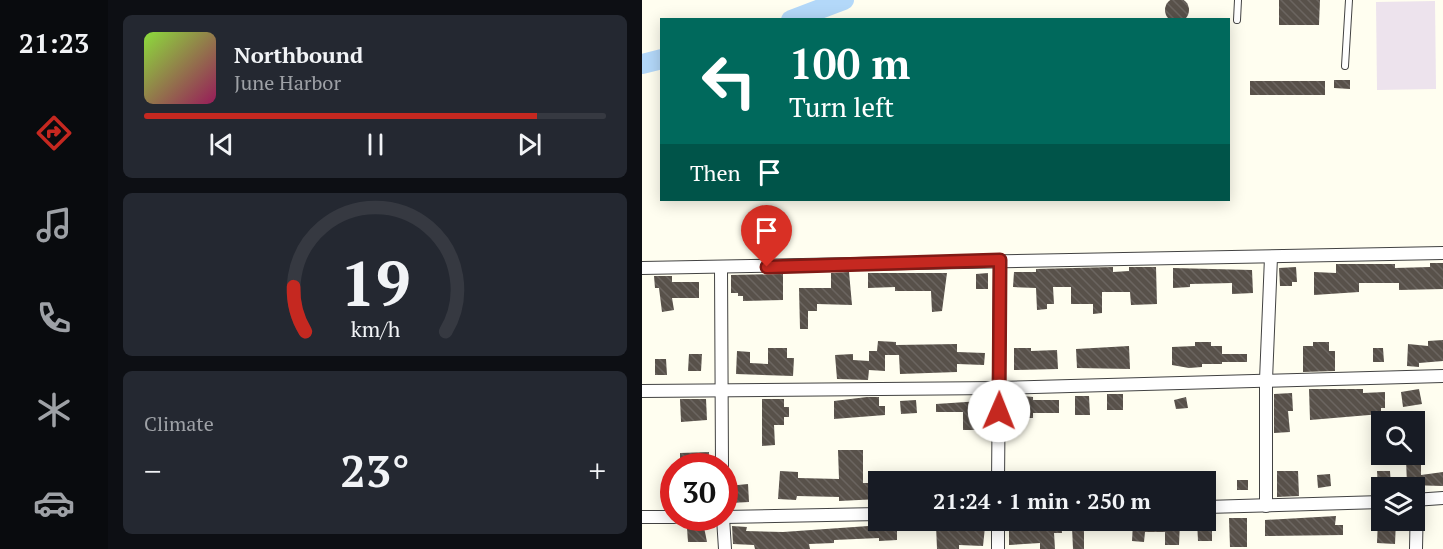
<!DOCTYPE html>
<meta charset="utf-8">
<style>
body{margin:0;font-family:"PT Serif",serif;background:#242831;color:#f1f3f6;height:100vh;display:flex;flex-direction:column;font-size:22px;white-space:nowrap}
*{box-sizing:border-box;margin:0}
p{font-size:20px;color:#9ea1a6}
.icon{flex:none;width:33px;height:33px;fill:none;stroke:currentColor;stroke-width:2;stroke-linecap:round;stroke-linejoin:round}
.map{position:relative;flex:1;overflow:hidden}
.sheet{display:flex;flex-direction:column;gap:15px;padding:15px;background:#0d0f14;width:534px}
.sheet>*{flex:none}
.guide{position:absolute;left:18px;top:18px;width:570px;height:183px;border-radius:0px;box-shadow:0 3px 15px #0003;background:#00695c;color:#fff;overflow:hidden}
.buttons{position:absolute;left:729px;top:411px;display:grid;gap:12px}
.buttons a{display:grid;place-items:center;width:54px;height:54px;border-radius:0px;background:#171b24;box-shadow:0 3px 15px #0003;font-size:30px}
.speed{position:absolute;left:18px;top:453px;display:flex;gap:12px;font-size:30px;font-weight:700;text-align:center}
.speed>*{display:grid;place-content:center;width:78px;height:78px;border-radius:50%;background:#171b24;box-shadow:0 3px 15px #0003;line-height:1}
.speed .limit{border:9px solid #d22;background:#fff;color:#111}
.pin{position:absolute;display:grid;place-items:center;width:51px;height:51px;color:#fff;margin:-62px -26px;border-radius:50% 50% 50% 0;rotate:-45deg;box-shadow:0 0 6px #0007}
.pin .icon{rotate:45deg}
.me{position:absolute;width:66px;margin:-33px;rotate:1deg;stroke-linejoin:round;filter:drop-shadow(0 0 4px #0008)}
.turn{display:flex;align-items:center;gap:21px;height:126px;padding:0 30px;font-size:27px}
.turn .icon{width:78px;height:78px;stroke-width:2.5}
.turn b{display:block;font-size:42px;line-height:51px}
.then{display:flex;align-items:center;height:57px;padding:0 30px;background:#0003;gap:12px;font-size:22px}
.big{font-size:45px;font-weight:800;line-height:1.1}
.sheet .card{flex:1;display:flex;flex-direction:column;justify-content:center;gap:9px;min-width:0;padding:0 21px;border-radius:9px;background:#242831}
.sheet .dial{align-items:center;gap:0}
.dial svg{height:156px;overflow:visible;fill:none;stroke:#363941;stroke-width:7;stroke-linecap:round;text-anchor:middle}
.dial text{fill:#f1f3f6;stroke:none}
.song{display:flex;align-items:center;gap:18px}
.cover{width:72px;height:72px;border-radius:9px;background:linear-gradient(135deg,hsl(90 70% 55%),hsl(330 70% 35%))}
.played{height:6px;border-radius:3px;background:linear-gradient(90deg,#c52820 85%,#363941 85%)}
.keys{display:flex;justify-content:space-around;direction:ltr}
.heat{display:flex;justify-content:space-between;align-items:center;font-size:33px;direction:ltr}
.trip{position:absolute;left:226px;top:471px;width:348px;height:60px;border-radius:0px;background:#171b24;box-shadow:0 3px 15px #0003;font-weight:800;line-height:60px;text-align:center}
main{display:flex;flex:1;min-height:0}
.menu{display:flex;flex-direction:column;width:108px;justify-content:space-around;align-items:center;background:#090b0e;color:#9ea1a6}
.menu .icon{width:42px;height:42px}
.menu .selected{color:#c52820}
.menu b{font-size:27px;color:#f1f3f6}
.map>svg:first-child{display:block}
.industrial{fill:#ede3ed}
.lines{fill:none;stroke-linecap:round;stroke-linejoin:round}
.river{stroke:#b3d8f9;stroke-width:20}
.building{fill:url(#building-back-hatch)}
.service-casing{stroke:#424242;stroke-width:8}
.minor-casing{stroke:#424242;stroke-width:14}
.service{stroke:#fff;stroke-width:6}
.minor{stroke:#fff;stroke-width:12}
.route-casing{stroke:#801a15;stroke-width:15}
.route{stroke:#c52820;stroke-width:10}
</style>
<main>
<nav class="menu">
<b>21:23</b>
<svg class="icon selected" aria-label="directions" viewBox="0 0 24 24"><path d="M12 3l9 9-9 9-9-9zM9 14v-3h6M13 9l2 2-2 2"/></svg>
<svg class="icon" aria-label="music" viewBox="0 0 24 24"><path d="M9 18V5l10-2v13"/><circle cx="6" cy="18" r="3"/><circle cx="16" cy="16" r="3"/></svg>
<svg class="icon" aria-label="phone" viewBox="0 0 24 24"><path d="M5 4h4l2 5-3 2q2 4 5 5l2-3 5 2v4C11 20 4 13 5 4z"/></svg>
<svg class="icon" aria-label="climate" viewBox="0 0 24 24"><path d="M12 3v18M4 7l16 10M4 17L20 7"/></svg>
<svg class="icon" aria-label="car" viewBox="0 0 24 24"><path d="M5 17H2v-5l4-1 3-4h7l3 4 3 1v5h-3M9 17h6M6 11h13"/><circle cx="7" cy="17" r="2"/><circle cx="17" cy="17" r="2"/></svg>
</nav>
<section class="sheet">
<div class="card">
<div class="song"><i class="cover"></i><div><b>Northbound</b><p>June Harbor</p></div></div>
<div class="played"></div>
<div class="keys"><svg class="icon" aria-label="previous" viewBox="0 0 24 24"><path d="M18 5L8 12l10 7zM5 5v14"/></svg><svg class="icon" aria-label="pause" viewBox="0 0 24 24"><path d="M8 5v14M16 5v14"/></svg><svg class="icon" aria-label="next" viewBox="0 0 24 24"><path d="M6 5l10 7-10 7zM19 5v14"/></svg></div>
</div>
<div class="card dial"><svg viewBox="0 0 100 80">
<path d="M14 69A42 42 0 1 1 86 69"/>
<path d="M14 69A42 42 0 0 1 8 46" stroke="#c52820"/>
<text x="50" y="56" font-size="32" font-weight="700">19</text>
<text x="50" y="72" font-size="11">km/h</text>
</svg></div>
<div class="card"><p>Climate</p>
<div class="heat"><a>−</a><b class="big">23°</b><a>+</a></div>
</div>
</section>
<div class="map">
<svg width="801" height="549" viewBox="0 0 801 549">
<defs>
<pattern id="building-back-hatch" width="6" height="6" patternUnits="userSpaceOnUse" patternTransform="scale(1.5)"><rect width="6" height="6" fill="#58514a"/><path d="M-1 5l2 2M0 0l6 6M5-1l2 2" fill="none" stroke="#6b6560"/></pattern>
</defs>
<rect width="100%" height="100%" fill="#fffef0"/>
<path class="industrial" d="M793,1L794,89L735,90L734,2Z"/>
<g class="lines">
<g class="river">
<path d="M149,20L202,0"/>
<path d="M0,64L20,59"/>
</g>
</g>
<g class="building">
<circle cx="535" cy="10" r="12"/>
<path d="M637,0H678L677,25H637Z"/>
<path d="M692,80H708V89L692,88Z"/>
<rect x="608" y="81" width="75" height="14"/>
<path d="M788,263H801V289L757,290V283H717V292L672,295V272L694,273V264H753V268L788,267Z"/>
<path d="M471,267V272L487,271V267H514L515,304L489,305L488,292H460V313L451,314V304H429V287H411L412,304H405V309L395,310L394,288L371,287L372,272H394V269Z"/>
<path d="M654,267L655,282H650V286H638L637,268Z"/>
<path d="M531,268L610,270L611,293L590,294V283L548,284V287L531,288Z"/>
<path d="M207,272L210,305L175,304V311H166V329H158L157,288H189V273Z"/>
<path d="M226,273H305L300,311L290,312L289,291H253V287L226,288Z"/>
<path d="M346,273V289H334V274Z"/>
<path d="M141,274V300L101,301V296H96V293H89V275Z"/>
<path d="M12,276H30V282H57V298H30L32,310L20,312L17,288H13Z"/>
<path d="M801,340V361L777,363V367L765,366L766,344L786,346V341Z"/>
<path d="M236,341L254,342V345L315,344V352L343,353L342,365L315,364V372L258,374L257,355H243V371L227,370L226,380L195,379L193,355L211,354V360L227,361V351H235Z"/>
<path d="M553,342H569V346H580V354H605V362H580V364H560V367L547,368L530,365V347L553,346Z"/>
<path d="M671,342H687V351H693V371L661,372V346H671Z"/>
<path d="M487,346L488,369L435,368L434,349Z"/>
<path d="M126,348H145V358H152L151,376L94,374L95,351L108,352V363L126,364Z"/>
<path d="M372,348H389V351L415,350L416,369L372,370Z"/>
<path d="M731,348H741L742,362H731Z"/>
<path d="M47,354H60L59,371H46Z"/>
<path d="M13,359H24L25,375H13Z"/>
<path d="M667,389H721V393L743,392V408H739V414L668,420Z"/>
<path d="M777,389L780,404L761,407L759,392Z"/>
<path d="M650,393L651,411H646L648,432L632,433V394Z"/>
<rect x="465" y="394" width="16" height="16"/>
<path d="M365,396H381L391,397V400H417V413H391V418H365Z"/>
<path d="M433,396H447L448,415H433Z"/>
<path d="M225,397H237V406H243V415L192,419V401Z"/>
<path d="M544,397L546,408L534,409L532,400Z"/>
<path d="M38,399H64L65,420L39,422Z"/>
<path d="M120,399H142V407H147V417H142V425H132L133,445L120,446Z"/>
<path d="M274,400L275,413L259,414L258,401Z"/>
<path d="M339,401L340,430H321V412H294V404Z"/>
<path d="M196,450H221V483H237V499L197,501V497L155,496L154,500L136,499L138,471L156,472V478L197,479Z"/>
<path d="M67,452V466H38V453Z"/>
<path d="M764,459H779V475L801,472V486L765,485Z"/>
<path d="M635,471H656L657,496L635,497Z"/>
<path d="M735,471H748L749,488H736Z"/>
<path d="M531,473L561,474V482H531Z"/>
<path d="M688,474L689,486L676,488L675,475Z"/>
<rect x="595" y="480" width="11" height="10"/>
<path d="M32,482V495L20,496L19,483Z"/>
<path d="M106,484L107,502L88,503L86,486Z"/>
<path d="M694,516L693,525H701V535L623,536V520Z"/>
<path d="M587,518H605V547H588Z"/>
<path d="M736,520H754L753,544L735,543Z"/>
<path d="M419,521L420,533H412L413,549H398V543L367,545V524Z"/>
<path d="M555,521H570V541H556Z"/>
<path d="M523,522H538L537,545H523V532H503L502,542L490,541L491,523Z"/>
<path d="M255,524V540L237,541V538L192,540V543L167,544L168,549H113L112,545L91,544L90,526L105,527L104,531L141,532Z"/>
<path d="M294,525L343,527L341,546L317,545V549H295Z"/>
<path d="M62,527L65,542H46L45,528Z"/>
<path d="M430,527H442V549H431Z"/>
</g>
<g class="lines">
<g class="service-casing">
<g id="service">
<path d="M595,20L596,0"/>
<path d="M703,66L707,0"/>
</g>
</g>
<g class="minor-casing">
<g id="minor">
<path d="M0,268L801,253"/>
<path d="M79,268L80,466"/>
<path d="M0,391L357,388L801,376"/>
<path d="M356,482L358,260"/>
<path d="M772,500L801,498"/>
<path d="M624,506V380L629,257"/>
<path d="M564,507L740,502"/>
<path d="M0,517H32"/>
<path d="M82,517L237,514"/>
<path d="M81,518L83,549"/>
<path d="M356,520V549"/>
<path d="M774,549L775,500"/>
</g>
</g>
<use href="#service" class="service"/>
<use href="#minor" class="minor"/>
</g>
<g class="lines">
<g class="route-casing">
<path id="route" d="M125,267L358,260L357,411"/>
</g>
<use href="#route" class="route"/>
</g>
</svg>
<div class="buttons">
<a><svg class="icon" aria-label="search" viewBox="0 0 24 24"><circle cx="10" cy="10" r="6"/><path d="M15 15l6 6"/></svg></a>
<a><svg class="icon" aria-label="layers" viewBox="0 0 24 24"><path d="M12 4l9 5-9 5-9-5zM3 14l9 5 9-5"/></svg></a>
</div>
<div class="speed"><div class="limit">30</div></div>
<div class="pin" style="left:125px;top:267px;background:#d93025"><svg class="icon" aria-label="arrive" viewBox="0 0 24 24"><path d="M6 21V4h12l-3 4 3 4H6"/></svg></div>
<svg class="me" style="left:357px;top:411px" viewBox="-20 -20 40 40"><circle r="19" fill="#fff"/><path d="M0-13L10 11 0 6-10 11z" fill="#c52820"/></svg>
<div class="trip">21:24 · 1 min · 250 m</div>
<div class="guide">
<div class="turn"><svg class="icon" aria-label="left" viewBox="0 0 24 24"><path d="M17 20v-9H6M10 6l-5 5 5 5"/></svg><div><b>100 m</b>Turn left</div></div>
<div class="then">Then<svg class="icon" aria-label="arrive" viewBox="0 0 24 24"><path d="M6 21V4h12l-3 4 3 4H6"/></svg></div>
</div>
</div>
</main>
